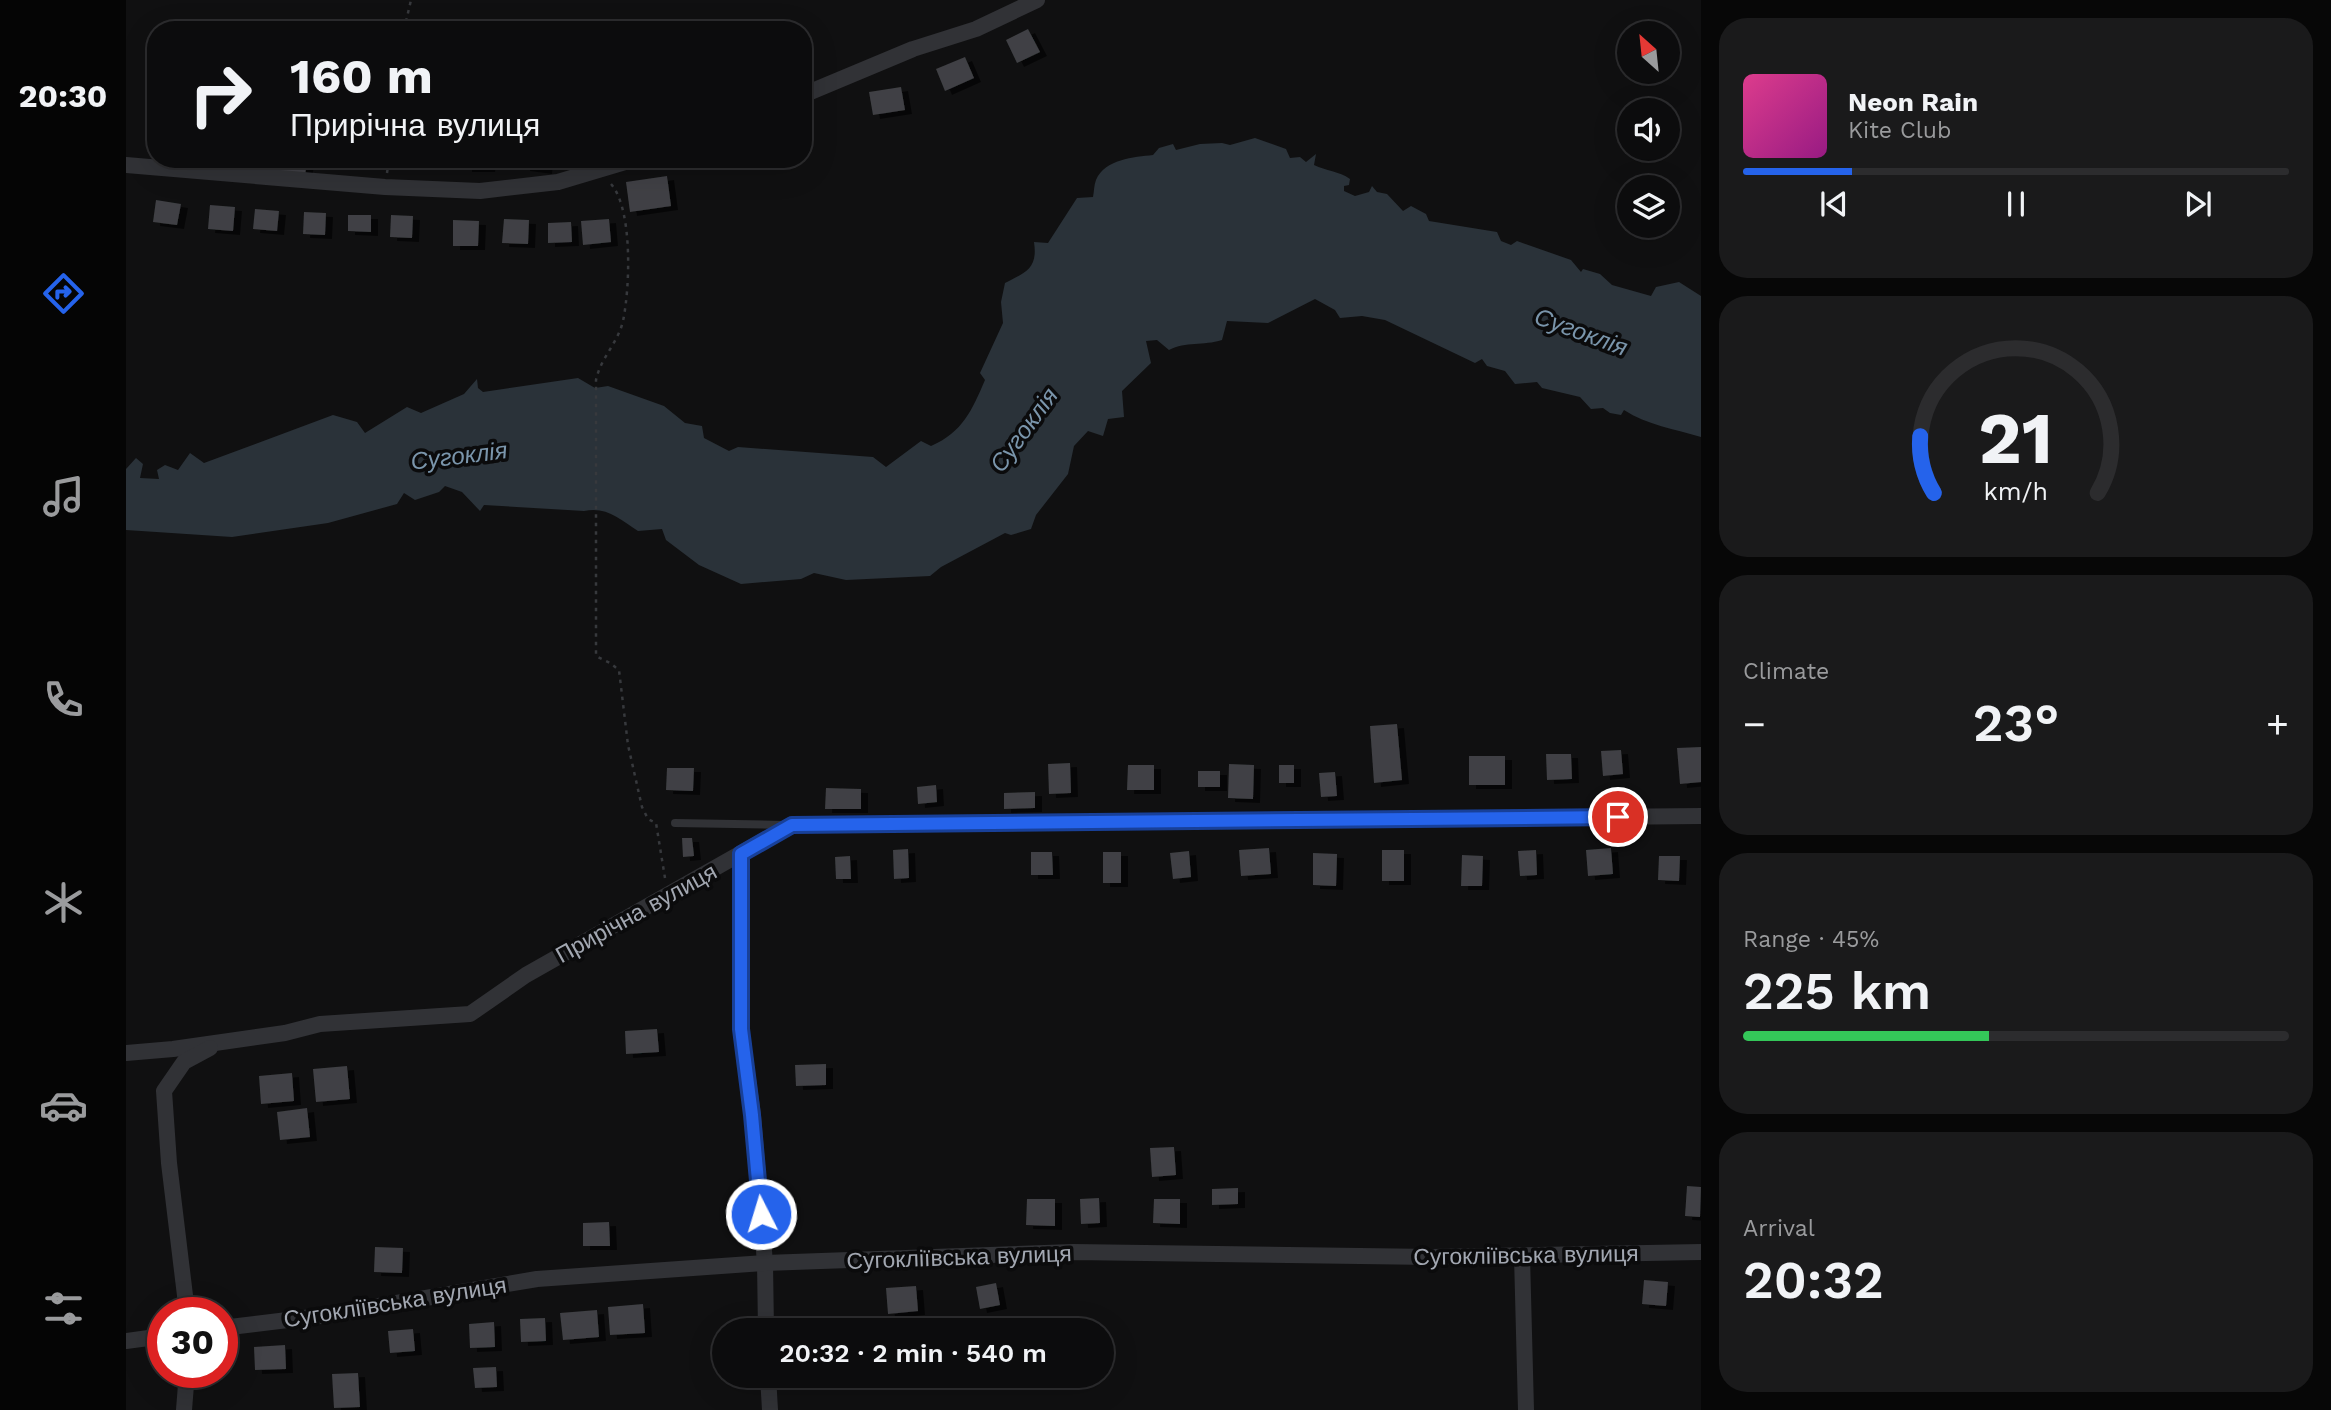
<!DOCTYPE html>
<meta charset="utf-8">
<style>
body{margin:0;font-family:"Work Sans",sans-serif;background:#1a1a1b;color:#f1f3f6;height:100vh;display:flex;flex-direction:column;font-size:26px;white-space:nowrap}
*{box-sizing:border-box;margin:0}
p{font-size:23px;color:#9a9b9d}
.icon{flex:none;width:38px;height:38px;fill:none;stroke:currentColor;stroke-width:2;stroke-linecap:round;stroke-linejoin:round}
.map{position:relative;flex:1;overflow:hidden}
.drawer{display:flex;flex-direction:column;gap:18px;padding:18px;background:#070707;width:630px}
.drawer>*{flex:none}
.hud{position:absolute;left:21px;top:21px;width:665px;height:147px;border-radius:28px;box-shadow:0 7px 28px #0002,0 0 0 2px #2c2c2e;background:#0c0c0d;color:#f1f3f6;overflow:hidden}
.needle{width:46px;rotate:333deg}
.fabs{position:absolute;left:1491px;top:21px;display:grid;gap:14px}
.fabs a{display:grid;place-items:center;width:63px;height:63px;border-radius:50%;background:#0c0c0d;box-shadow:0 7px 28px #0002,0 0 0 2px #2c2c2e;font-size:35px}
.speed{position:absolute;left:21px;top:1297px;display:flex;gap:14px;font-size:35px;font-weight:700;text-align:center}
.speed>*{display:grid;place-content:center;width:91px;height:91px;border-radius:50%;background:#0c0c0d;box-shadow:0 7px 28px #0002,0 0 0 2px #2c2c2e;line-height:1}
.speed .limit{border:10px solid #d22;background:#fff;color:#111}
.pin{position:absolute;display:grid;place-items:center;width:60px;height:60px;color:#fff;margin:-30px;border:4px solid #fff;border-radius:50%;box-shadow:0 2px 7px #0007}
.me{position:absolute;width:77px;margin:-38px;rotate:355deg;stroke-linejoin:round;filter:drop-shadow(0 0 5px #0008)}
.turn{display:flex;align-items:center;gap:24px;height:147px;padding:0 28px;font-size:32px}
.turn .icon{width:91px;height:91px;stroke-width:2.5}
.turn b{display:block;font-size:49px;line-height:60px}
.big{font-size:52px;font-weight:600;line-height:1.1}
.drawer .card{flex:1;display:flex;flex-direction:column;justify-content:center;gap:10px;min-width:0;padding:0 24px;border-radius:28px;background:#1a1a1b}
.drawer .dial{align-items:center;gap:0}
.dial svg{height:182px;overflow:visible;fill:none;stroke:#2c2c2e;stroke-width:7;stroke-linecap:round;text-anchor:middle}
.dial text{fill:#f1f3f6;stroke:none}
.song{display:flex;align-items:center;gap:21px}
.cover{width:84px;height:84px;border-radius:10px;background:linear-gradient(135deg,hsl(330 70% 55%),hsl(310 70% 35%))}
.played{height:7px;border-radius:4px;background:linear-gradient(90deg,#2563eb 20%,#2c2c2e 20%)}
.keys{display:flex;justify-content:space-around;direction:ltr}
.heat{display:flex;justify-content:space-between;align-items:center;font-size:38px;direction:ltr}
.charge{height:10px;border-radius:5px;background:linear-gradient(90deg,#34c759 45%,#2c2c2e 0)}
.trip{position:absolute;left:586px;top:1318px;width:402px;height:70px;border-radius:35px;background:#0c0c0d;box-shadow:0 7px 28px #0002,0 0 0 2px #2c2c2e;font-weight:600;line-height:70px;text-align:center}
main{display:flex;flex:1;min-height:0}
.tabs{display:flex;flex-direction:column;width:126px;justify-content:space-around;align-items:center;background:#050505;color:#9a9b9d}
.tabs .icon{width:49px;height:49px}
.tabs .current{color:#2563eb}
.tabs b{font-size:32px;color:#f1f3f6}
.map>svg:first-child{display:block}
.water{fill:#2a3239}
.building{fill:#3f4044;filter:url(#shadow)}
.lines{fill:none;stroke-linecap:round;stroke-linejoin:round}
.path{stroke:#37393d;stroke-width:2.5;stroke-dasharray:3.5 5;stroke-linecap:butt}
.service{stroke:#313236;stroke-width:8}
.minor{stroke:#313236;stroke-width:16}
.route-casing{stroke:#184099;stroke-width:18}
.route{stroke:#2563eb;stroke-width:12}
.labels{text-anchor:middle;stroke-width:7;stroke-linejoin:round;paint-order:stroke}
.street-label{font-size:23px;fill:#a2a7b1;stroke:#0b0b0c}
.water-label{font-size:24px;font-style:italic;fill:#7a95ab;stroke:#0b0b0c}
</style>
<main>
<nav class="tabs">
<b>20:30</b>
<svg class="icon current" aria-label="directions" viewBox="0 0 24 24"><path d="M12 3l9 9-9 9-9-9zM9 14v-3h6M13 9l2 2-2 2"/></svg>
<svg class="icon" aria-label="music" viewBox="0 0 24 24"><path d="M9 18V5l10-2v13"/><circle cx="6" cy="18" r="3"/><circle cx="16" cy="16" r="3"/></svg>
<svg class="icon" aria-label="phone" viewBox="0 0 24 24"><path d="M5 4h4l2 5-3 2q2 4 5 5l2-3 5 2v4C11 20 4 13 5 4z"/></svg>
<svg class="icon" aria-label="climate" viewBox="0 0 24 24"><path d="M12 3v18M4 7l16 10M4 17L20 7"/></svg>
<svg class="icon" aria-label="car" viewBox="0 0 24 24"><path d="M5 17H2v-5l4-1 3-4h7l3 4 3 1v5h-3M9 17h6M6 11h13"/><circle cx="7" cy="17" r="2"/><circle cx="17" cy="17" r="2"/></svg>
<svg class="icon" aria-label="filters" viewBox="0 0 24 24"><path d="M4 7h16M4 17h16"/><circle cx="9" cy="7" r="2"/><circle cx="15" cy="17" r="2"/></svg>
</nav>
<div class="map">
<svg width="1575" height="1410" viewBox="0 0 1575 1410">
<defs>
<filter id="shadow"><feDropShadow dx="7" dy="4" stdDeviation="0" flood-color="#0009"/></filter>
</defs>
<rect width="100%" height="100%" fill="#101011"/>
<path class="water" d="M1129,138L1160,149L1164,158L1174,157L1180,162L1190,154L1188,165C1200,171 1213,171 1224,179L1223,185L1218,186V191L1229,196L1243,192L1246,186L1251,192L1261,194L1277,211L1285,206L1300,214L1303,221L1371,232L1375,241L1385,245L1391,241L1445,260L1455,272L1457,269L1474,274L1486,285L1525,296L1530,287L1553,282L1575,296V437C1549,429 1521,425 1498,410L1495,415L1484,413L1477,408L1465,409L1454,397L1416,388L1411,382L1389,384L1379,371L1361,366L1356,359L1349,363L1259,320L1236,316L1214,318L1209,310L1189,299L1142,323L1101,321L1096,340C1077,346 1060,341 1043,350L1031,340L1020,341L1025,363L996,391L998,417L982,419L977,436L962,431L948,446L942,474L910,515L905,529L885,535L879,533L815,567L804,576L720,580L688,573L675,579L615,584L573,565L540,540L536,529L512,531C494,519 480,506 458,511L358,505L354,511L336,492L319,486L313,492L289,500L278,493L271,504L202,523L106,537L0,530V469L10,458L17,464L14,478L33,479L31,470L39,465L52,470L64,453L78,463L207,415L231,422L239,433L281,407L295,413L338,394L351,379L352,388L357,392L452,378L469,388L482,386L538,406L559,423L576,426L578,438L603,451L612,447L747,457L760,467L795,441L805,446C837,432 846,410 859,380L854,373L877,323L875,302L879,283C900,272 912,269 908,242L922,243L951,198L967,197C968,192 968,185 970,180C979,159 1008,157 1027,155L1033,148L1047,144L1050,150L1074,144L1096,143L1104,145Z"/>
<g class="building">
<path d="M902,29L914,52L891,63L880,40Z"/>
<path d="M839,57L848,78L819,91L810,69Z"/>
<path d="M775,87L779,110L747,115L743,92Z"/>
<path d="M153,159L181,160L179,176L151,173Z"/>
<rect x="222" y="159" width="25" height="6"/>
<rect x="287" y="159" width="35" height="4"/>
<path d="M339,159H363L362,168H339Z"/>
<path d="M398,159H420L419,170L397,167Z"/>
<path d="M541,176L545,206L504,212L500,182Z"/>
<path d="M30,200L55,204L51,225L27,222Z"/>
<path d="M84,205L109,207L107,231L82,229Z"/>
<path d="M129,209L153,211L151,231L127,229Z"/>
<path d="M178,212L200,213L199,235L177,234Z"/>
<path d="M222,215H245V232L222,231Z"/>
<path d="M265,215L287,216L286,238L264,237Z"/>
<path d="M378,219L403,220L402,244L376,243Z"/>
<path d="M483,219L485,242L457,245L455,221Z"/>
<path d="M327,220L353,221L352,246H327Z"/>
<path d="M445,222L446,242L422,243V223Z"/>
<path d="M1271,724L1276,780L1248,783L1244,726Z"/>
<path d="M1575,747V782L1554,784L1551,748Z"/>
<path d="M1495,750L1497,774L1477,776L1475,751Z"/>
<path d="M1420,754H1445L1446,779L1421,780Z"/>
<rect x="1343" y="756" width="36" height="29"/>
<path d="M944,763L945,793L923,794L922,764Z"/>
<path d="M1103,764L1128,765L1127,799L1102,798Z"/>
<path d="M1002,765H1028V790H1001Z"/>
<rect x="1153" y="765" width="15" height="18"/>
<path d="M541,768H568L567,791L540,790Z"/>
<rect x="1072" y="771" width="22" height="16"/>
<path d="M1209,772L1211,796L1195,797L1193,773Z"/>
<path d="M810,785L811,802L792,804L791,787Z"/>
<path d="M700,788L735,789V809H699Z"/>
<path d="M909,792V808L878,809V793Z"/>
<path d="M556,838H566L568,856L557,857Z"/>
<path d="M1143,848L1145,874L1115,876L1113,850Z"/>
<path d="M1485,848L1487,874L1462,876L1460,850Z"/>
<path d="M782,849L783,878L768,879L767,850Z"/>
<rect x="1256" y="850" width="22" height="31"/>
<path d="M1410,850L1411,875L1394,876L1392,851Z"/>
<path d="M1063,851L1065,877L1047,879L1044,853Z"/>
<path d="M905,852H926L927,875H905Z"/>
<rect x="977" y="852" width="18" height="31"/>
<path d="M1187,853L1211,854L1210,886L1187,885Z"/>
<path d="M1336,855L1357,856L1356,886H1335Z"/>
<path d="M724,856L725,879H710L709,857Z"/>
<path d="M1533,856H1554L1553,881L1532,880Z"/>
<path d="M531,1029L533,1052L500,1054L499,1031Z"/>
<path d="M700,1064V1085L670,1086L669,1065Z"/>
<path d="M221,1066L224,1099L190,1102L187,1069Z"/>
<path d="M166,1073L168,1101L135,1104L133,1076Z"/>
<path d="M181,1108L184,1137L154,1140L151,1112Z"/>
<path d="M1048,1147L1050,1175L1026,1177L1024,1148Z"/>
<path d="M1561,1186L1575,1187L1574,1217L1559,1216Z"/>
<path d="M1112,1188V1204L1086,1205V1189Z"/>
<path d="M973,1198L974,1223L955,1224L954,1199Z"/>
<path d="M901,1199H929V1226L900,1225Z"/>
<path d="M1028,1199H1054V1224L1027,1223Z"/>
<path d="M483,1222L484,1246H457V1223Z"/>
<path d="M249,1247L277,1248L276,1273L248,1272Z"/>
<path d="M1518,1280L1542,1282L1540,1306L1516,1304Z"/>
<path d="M870,1283L874,1305L854,1309L850,1287Z"/>
<path d="M790,1286L792,1311L762,1314L760,1288Z"/>
<path d="M517,1304L519,1333L484,1335L482,1307Z"/>
<path d="M471,1310L473,1337L437,1340L434,1313Z"/>
<path d="M419,1318L420,1341L395,1342L394,1319Z"/>
<path d="M368,1322L369,1347L344,1348L343,1324Z"/>
<path d="M287,1329L289,1351L264,1353L262,1331Z"/>
<path d="M159,1345L160,1369L129,1370L128,1347Z"/>
<path d="M370,1367L371,1387L349,1388L347,1368Z"/>
<path d="M232,1373L234,1407L208,1408L206,1374Z"/>
</g>
<g class="lines">
<g class="path">
<path d="M278,30L285,0"/>
<path d="M261,173L263,159"/>
<path d="M485,184C507,209 504,288 497,321C492,343 475,357 470,380V656L484,663L493,670L502,745L516,807L522,819L530,823L539,878"/>
</g>
<path class="service" d="M549,823L659,825"/>
<g class="minor">
<path d="M677,95L787,49L850,29L911,0"/>
<path d="M0,165L259,187L354,191L432,182L509,159"/>
<path d="M615,854V1029L627,1115L639,1263L640,1330"/>
<path d="M0,1053L47,1049L159,1033L194,1024L344,1014L400,975L665,825L1575,816"/>
<path d="M1396,1256L1400,1410"/>
<path d="M61,1312L43,1163L38,1091L58,1062L84,1048"/>
<path d="M96,1328L194,1316L411,1279L639,1263L947,1252L1306,1257L1575,1252"/>
<path d="M0,1341L37,1336"/>
<path d="M642,1376L644,1410"/>
<path d="M58,1410L61,1372"/>
</g>
</g>
<g class="lines">
<g class="route-casing">
<path id="route" d="M635,1214L626,1115L615,1029V854L666,825L1492,817"/>
</g>
<use href="#route" class="route"/>
</g>
<g class="labels">
<g class="street-label">
<text transform="translate(510 913) rotate(-29)" y="8">Прирічна вулиця</text>
<text transform="translate(1400 1255) rotate(-1)" y="8">Сугокліївська вулиця</text>
<text transform="translate(833 1257) rotate(-2)" y="8">Сугокліївська вулиця</text>
<text transform="translate(269 1302) rotate(-9)" y="8">Сугокліївська вулиця</text>
</g>
<g class="water-label">
<text transform="translate(1455 332) rotate(20)" y="8">Сугоклія</text>
<text transform="translate(898 430) rotate(-54)" y="8">Сугоклія</text>
<text transform="translate(333 456) rotate(-7)" y="8">Сугоклія</text>
</g>
</g>
</svg>
<div class="fabs">
<a><svg class="needle" viewBox="-14 -14 28 28"><path d="M0-13l5 13h-10z" fill="#e53935"/><path d="M0 13l5-13h-10z" fill="#9a9b9d"/></svg></a>
<a><svg class="icon" aria-label="sound" viewBox="0 0 24 24"><path d="M4 9h4l5-4v14l-5-4H4zM17 9q2 3 0 6"/></svg></a>
<a><svg class="icon" aria-label="layers" viewBox="0 0 24 24"><path d="M12 4l9 5-9 5-9-5zM3 14l9 5 9-5"/></svg></a>
</div>
<div class="speed"><div class="limit">30</div></div>
<div class="pin" style="left:1492px;top:817px;background:#d93025"><svg class="icon" aria-label="arrive" viewBox="0 0 24 24"><path d="M6 21V4h12l-3 4 3 4H6"/></svg></div>
<svg class="me" style="left:635px;top:1214px" viewBox="-20 -20 40 40"><circle r="17" fill="#2563eb" stroke="#fff" stroke-width="3"/><path d="M0-11L8 9 0 5-8 9z" fill="#fff"/></svg>
<div class="trip">20:32 · 2 min · 540 m</div>
<div class="hud">
<div class="turn"><svg class="icon" aria-label="right" viewBox="0 0 24 24"><path d="M7 20v-9h11M14 6l5 5-5 5"/></svg><div><b>160 m</b>Прирічна вулиця</div></div>
</div>
</div>
<section class="drawer">
<div class="card">
<div class="song"><i class="cover"></i><div><b>Neon Rain</b><p>Kite Club</p></div></div>
<div class="played"></div>
<div class="keys"><svg class="icon" aria-label="previous" viewBox="0 0 24 24"><path d="M18 5L8 12l10 7zM5 5v14"/></svg><svg class="icon" aria-label="pause" viewBox="0 0 24 24"><path d="M8 5v14M16 5v14"/></svg><svg class="icon" aria-label="next" viewBox="0 0 24 24"><path d="M6 5l10 7-10 7zM19 5v14"/></svg></div>
</div>
<div class="card dial"><svg viewBox="0 0 100 80">
<path d="M14 69A42 42 0 1 1 86 69"/>
<path d="M14 69A42 42 0 0 1 8 44" stroke="#2563eb"/>
<text x="50" y="56" font-size="32" font-weight="700">21</text>
<text x="50" y="72" font-size="11">km/h</text>
</svg></div>
<div class="card"><p>Climate</p>
<div class="heat"><a>−</a><b class="big">23°</b><a>+</a></div>
</div>
<div class="card"><p>Range · 45%</p><b class="big">225 km</b><div class="charge"></div></div>
<div class="card"><p>Arrival</p><b class="big">20:32</b></div>
</section>
</main>
